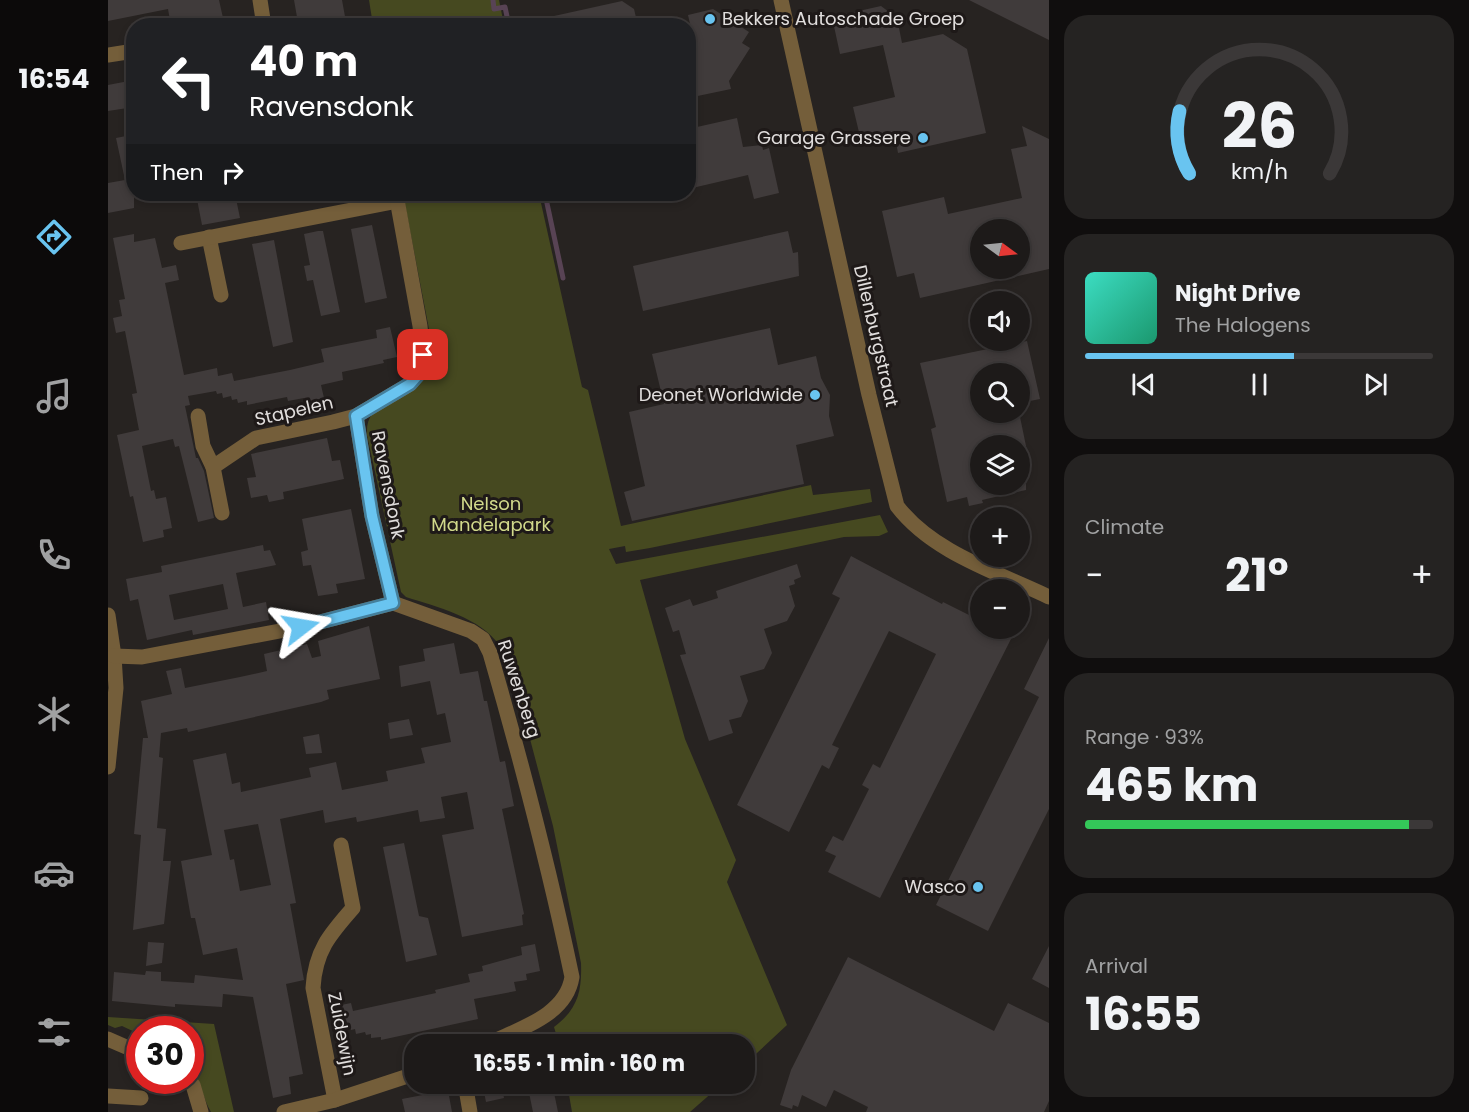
<!DOCTYPE html>
<meta charset="utf-8">
<style>
body{margin:0;font-family:Poppins,sans-serif;background:#252322;color:#f1f3f6;height:100vh;display:flex;flex-direction:column;font-size:22px;white-space:nowrap}
*{box-sizing:border-box;margin:0}
p{font-size:20px;color:#a0a1a2}
.icon{flex:none;width:33px;height:33px;fill:none;stroke:currentColor;stroke-width:2;stroke-linecap:round;stroke-linejoin:round}
.map{position:relative;flex:1;overflow:hidden}
.details{display:flex;flex-direction:column;gap:15px;padding:15px;background:#100e0e;width:420px}
.details>*{flex:none}
.guide{position:absolute;left:18px;top:18px;width:570px;height:183px;border-radius:24px;box-shadow:0 3px 9px #0003,0 0 0 2px #3b3838;background:#202124;color:#fff;overflow:hidden}
.needle{width:39px;rotate:105deg}
.controls{position:absolute;left:862px;top:219px;display:grid;gap:12px}
.controls a{display:grid;place-items:center;width:60px;height:60px;border-radius:50%;background:#1d1a19;box-shadow:0 3px 9px #0003,0 0 0 2px #3b3838;font-size:30px}
.speed{position:absolute;left:18px;top:1016px;display:flex;gap:12px;font-size:30px;font-weight:700;text-align:center}
.speed>*{display:grid;place-content:center;width:78px;height:78px;border-radius:50%;background:#1d1a19;box-shadow:0 3px 9px #0003,0 0 0 2px #3b3838;line-height:1}
.speed .limit{border:9px solid #d22;background:#fff;color:#111}
.pin{position:absolute;display:grid;place-items:center;width:51px;height:51px;color:#fff;margin:-26px;border-radius:12px;box-shadow:0 3px 9px #0006}
.me{position:absolute;width:66px;margin:-33px;rotate:76deg;stroke-linejoin:round;filter:drop-shadow(0 0 4px #0008)}
.turn{display:flex;align-items:center;gap:21px;height:126px;padding:0 24px;font-size:27px}
.turn .icon{width:78px;height:78px;stroke-width:2.5}
.turn b{display:block;font-size:42px;line-height:51px}
.then{display:flex;align-items:center;height:57px;padding:0 24px;background:#0003;gap:12px;font-size:22px}
.big{font-size:45px;font-weight:700;line-height:1.1}
.details .tile{flex:1;display:flex;flex-direction:column;justify-content:center;gap:9px;min-width:0;padding:0 21px;border-radius:24px;background:#252322}
.details .dial{align-items:center;gap:0}
.dial svg{height:156px;overflow:visible;fill:none;stroke:#3b3838;stroke-width:7;stroke-linecap:round;text-anchor:middle}
.dial text{fill:#f1f3f6;stroke:none}
.song{display:flex;align-items:center;gap:18px}
.cover{width:72px;height:72px;border-radius:9px;background:linear-gradient(135deg,hsl(170 70% 55%),hsl(160 70% 35%))}
.played{height:6px;border-radius:3px;background:linear-gradient(90deg,#69c4f0 60%,#3b3838 60%)}
.keys{display:flex;justify-content:space-around;direction:ltr}
.heat{display:flex;justify-content:space-between;align-items:center;font-size:33px;direction:ltr}
.charge{height:9px;border-radius:4px;background:linear-gradient(90deg,#34c759 93%,#3b3838 0)}
.trip{position:absolute;left:296px;top:1034px;width:351px;height:60px;border-radius:24px;background:#1d1a19;box-shadow:0 3px 9px #0003,0 0 0 2px #3b3838;font-weight:700;line-height:60px;text-align:center}
main{display:flex;flex:1;min-height:0}
.tab-bar{display:flex;flex-direction:column;width:108px;justify-content:space-around;align-items:center;background:#0c0a0a;color:#a0a1a2}
.tab-bar .icon{width:42px;height:42px}
.tab-bar .current{color:#69c4f0}
.tab-bar b{font-size:27px;color:#f1f3f6}
.map>svg:first-child{display:block}
.green{fill:#464920}
.lines{fill:none;stroke-linecap:round;stroke-linejoin:round}
.stream{stroke:#584354;stroke-width:5}
.building{fill:#403b3b;fill-rule:evenodd}
.minor{stroke:#745e3a;stroke-width:15}
.route-casing{stroke:#447f9c;stroke-width:15}
.route{stroke:#69c4f0;stroke-width:10}
.poi-dot{fill:#69c4f0;stroke:#1e1918;stroke-width:2}
.labels{text-anchor:middle;stroke-width:6;stroke-linejoin:round;paint-order:stroke}
.poi-label{font-size:18px;fill:#e1dedd;stroke:#1e1918;text-anchor:end}
.street-label{font-size:18px;fill:#e1dedd;stroke:#1e1918}
.park-label{font-size:18px;fill:#d1d98b;stroke:#1e1918}
</style>
<main>
<nav class="tab-bar">
<b>16:54</b>
<svg class="icon current" aria-label="directions" viewBox="0 0 24 24"><path d="M12 3l9 9-9 9-9-9zM9 14v-3h6M13 9l2 2-2 2"/></svg>
<svg class="icon" aria-label="music" viewBox="0 0 24 24"><path d="M9 18V5l10-2v13"/><circle cx="6" cy="18" r="3"/><circle cx="16" cy="16" r="3"/></svg>
<svg class="icon" aria-label="phone" viewBox="0 0 24 24"><path d="M5 4h4l2 5-3 2q2 4 5 5l2-3 5 2v4C11 20 4 13 5 4z"/></svg>
<svg class="icon" aria-label="climate" viewBox="0 0 24 24"><path d="M12 3v18M4 7l16 10M4 17L20 7"/></svg>
<svg class="icon" aria-label="car" viewBox="0 0 24 24"><path d="M5 17H2v-5l4-1 3-4h7l3 4 3 1v5h-3M9 17h6M6 11h13"/><circle cx="7" cy="17" r="2"/><circle cx="17" cy="17" r="2"/></svg>
<svg class="icon" aria-label="filters" viewBox="0 0 24 24"><path d="M4 7h16M4 17h16"/><circle cx="9" cy="7" r="2"/><circle cx="15" cy="17" r="2"/></svg>
</nav>
<div class="map">
<svg width="941" height="1112" viewBox="0 0 941 1112">
<rect width="100%" height="100%" fill="#272321"/>
<g class="green">
<path d="M261,0H391L396,25H265Z"/>
<path d="M295,194H431L474,387L480,390L513,526L703,485L705,495L762,489L764,502L542,548L518,552L517,546L501,549L508,564L772,515L780,532L771,536L736,537L532,580L577,739L628,860L619,882L679,1025L636,1065V1044H451L446,1027C470,1009 474,991 473,963L445,826L403,667C399,660 397,652 392,646C372,617 329,607 298,597L293,592L259,435C257,400 291,403 311,383C319,375 324,365 326,355Z"/>
<path d="M0,1017L106,1024L126,1112H103C95,1099 95,1085 83,1075L82,1029H32L31,1034L14,1026L7,1028L0,1025Z"/>
<path d="M459,1083H615L582,1112H464Z"/>
</g>
<g class="lines">
<g class="stream">
<path d="M385,0L386,9L397,7L401,26"/>
<path d="M437,194L455,278"/>
</g>
</g>
<g class="building">
<path d="M0,0H111L115,18L76,26H63L60,9L0,21Z"/>
<path d="M186,0H234L238,22L218,26H199L197,16L189,17Z"/>
<path d="M861,0H941V40Z"/>
<path d="M514,1L526,9L530,26H428V20Z"/>
<path d="M773,6L789,18L794,43L835,34L859,49L878,133L790,153L787,137L754,145L745,107L787,97L775,45L732,54L724,17Z"/>
<path d="M605,9L641,32L634,43L642,48L621,81L623,89L580,98V34L584,33L580,15Z"/>
<path d="M26,80V107L0,111V85Z"/>
<path d="M629,118L635,147L654,145L655,150L661,148L671,193L646,199L640,175L580,189V129Z"/>
<path d="M914,126L941,139V269L812,298L806,273L789,277L774,211L836,197L840,214L914,198L903,149L919,146ZM873,230H912V268H873Z"/>
<path d="M23,135L26,147V208L0,213V183L17,180L8,138Z"/>
<path d="M88,194H127L132,218L94,225Z"/>
<path d="M264,225L279,298L257,303L243,229Z"/>
<path d="M210,231H215L232,312L213,316L205,280L199,281L196,266L202,265L196,234Z"/>
<path d="M680,231L685,253L690,252L691,276L535,311L525,266Z"/>
<path d="M26,234V242L47,238L54,268L68,265L71,280L57,283L76,375L109,368L110,376L124,373L126,381L182,370L216,362L213,349L269,338L268,330L282,327L289,357L275,360L276,363L234,372L235,380L213,385L216,398L207,400L197,402L196,398L180,401L179,397L139,405V401L130,403L129,399L124,400L123,396L115,398L114,393L109,394L108,391L80,396L82,405L77,406L88,458H90L96,471L106,518L90,522L71,446L67,447L65,439L34,446L43,491L46,490L48,499L58,497L64,528L55,530L56,537L35,542L25,496L22,497L9,435L31,430L24,394L29,393L17,331L8,333L5,318L14,316L11,300L17,299L5,238Z"/>
<path d="M166,240L185,342L165,347L144,244Z"/>
<path d="M662,328L670,365L708,356L713,378L722,395L721,416L726,436L688,445L696,484L524,521L516,492L537,486L521,412L556,404L544,354Z"/>
<path d="M919,341L932,399L912,403V374H873V417L894,412H911L918,446H873V484H918V490L874,500L875,503L861,506L859,497L839,502L823,429L828,427L812,363Z"/>
<path d="M219,438L224,461L232,460L236,479L175,492L176,499L161,502L159,495L143,498L139,478L148,477L143,454Z"/>
<path d="M243,509L257,579L228,584L230,593L210,596L203,565L195,566L193,552L200,550L194,519Z"/>
<path d="M155,545L156,551L162,550L168,565L128,573L135,607L158,602L161,620L85,635L84,630L39,640L30,599L22,601L18,579L54,572L53,566ZM115,584L120,609L66,620L61,595Z"/>
<path d="M743,556L834,604L835,602L873,621V628H888L904,637L772,898L720,872L728,856L717,851L725,836L735,841L761,789L754,785L765,764L772,768L828,654L781,631L724,745L731,748L721,769L714,765L681,832L629,805L732,598L724,594Z"/>
<path d="M689,564L693,577L686,580L687,584L681,586L687,606L679,621L656,629L664,653L656,669L632,676L640,701L633,717L621,720L625,733L601,741L572,655L578,654L571,630L565,632L557,608L582,599L585,606L610,598L608,591Z"/>
<path d="M261,626L272,679L219,690L221,699L213,702L80,732L79,728L53,733L51,757L55,758L49,828L58,829L55,861H63L56,924L25,930L33,835L26,834L35,738H40L33,701L64,694L58,671L73,668L77,688L132,677L159,671L156,654L199,644L204,658L213,656L210,641Z"/>
<path d="M941,638V809L880,931L828,905L931,697L916,689Z"/>
<path d="M346,643L352,674L370,671L376,701H379L392,762L397,761L406,806L394,809L416,914L414,915L415,925L354,937L334,835L366,829L359,792L333,797L337,818L312,822L310,810L249,822L248,817L217,823L215,810L172,819L188,903L182,904L196,980L178,984L195,1074L181,1077L183,1094L165,1098L145,997L115,994L114,1007L67,1004V1007L4,1001L6,972L37,975L38,971L53,972V981L86,983L87,975L135,980L129,948L95,955L87,918H83L73,861L104,855L85,760L118,753L124,784L132,782L133,792L203,777L201,768L228,762L234,790L280,781L278,771L317,763L313,748L343,742L337,713L329,715L322,681L293,687L291,666L317,661L315,649ZM150,824L163,885L132,891L126,859L122,860L116,830Z"/>
<path d="M301,719L305,735L282,739L280,723Z"/>
<path d="M211,734L214,753L198,754L195,737Z"/>
<path d="M296,843L311,916L320,918L329,955L298,962L275,847Z"/>
<path d="M40,942L56,943L54,963L38,966Z"/>
<path d="M427,944L432,971L418,974L419,980L406,982L408,991L366,999L370,1019L273,1040V1037L263,1038V1034L258,1035L257,1032L248,1034L247,1029L243,1030L242,1026L233,1028L228,1006L243,1003L245,1011L328,993L327,990L362,982L360,974L375,971L374,966L414,955L413,947Z"/>
<path d="M941,946V988L924,979Z"/>
<path d="M740,957L886,1031L900,1003L941,1023V1101L936,1112H758L760,1107L726,1090L718,1107L694,1095L690,1107L685,1105L684,1109L672,1105L683,1070Z"/>
<path d="M393,1083L396,1098L378,1102L375,1087Z"/>
<path d="M419,1083H444L450,1112H425Z"/>
<path d="M339,1085L344,1112H297L294,1099L325,1093L324,1088Z"/>
</g>
<g class="lines">
<g class="minor">
<path d="M152,0L156,26"/>
<path d="M673,0L761,395L789,506C825,553 889,572 941,597"/>
<path d="M0,55L26,51"/>
<path d="M101,237L113,295"/>
<path d="M73,243L290,201"/>
<path d="M90,416L95,446L105,467"/>
<path d="M248,416L264,516L285,603"/>
<path d="M114,513L105,467L148,438L225,422L248,416L302,384L310,375L315,355L312,326L288,194"/>
<path d="M0,615L6,656L8,688L0,767"/>
<path d="M6,656L34,657L193,627L285,603L363,631L375,639L382,653C413,760 441,867 464,977C458,1016 410,1029 380,1044"/>
<path d="M0,1039L32,1053"/>
<path d="M80,1080L85,1085L93,1112"/>
<path d="M357,1083L362,1112"/>
<path d="M0,1096L33,1098"/>
<path d="M227,1100L205,988C207,951 222,934 245,908L233,845"/>
<path d="M176,1112L227,1100L306,1074"/>
</g>
</g>
<g class="lines">
<g class="route-casing">
<path id="route" d="M193,627L285,603L264,516L248,416L302,384L310,375L315,355"/>
</g>
<use href="#route" class="route"/>
</g>
<g class="poi-dot">
<circle cx="602" cy="19" r="6"/>
<circle cx="815" cy="138" r="6"/>
<circle cx="707" cy="395" r="6"/>
<circle cx="870" cy="887" r="6"/>
</g>
<g class="labels">
<g class="poi-label">
<text x="614" y="25" text-anchor="start">Bekkers Autoschade Groep</text>
<text x="803" y="144">Garage Grassere</text>
<text x="695" y="401">Deonet Worldwide</text>
<text x="858" y="893">Wasco</text>
</g>
<g class="street-label">
<text transform="translate(768 336) rotate(77)" y="6">Dillenburgstraat</text>
<text transform="translate(186 411) rotate(-13)" y="6">Stapelen</text>
<text transform="translate(280 485) rotate(79)" y="6">Ravensdonk</text>
<text transform="translate(411 689) rotate(72)" y="6">Ruwenberg</text>
<text transform="translate(234 1034) rotate(79)" y="6">Zuidewijn</text>
</g>
<g class="park-label">
<text x="383" y="510">Nelson<tspan x="383" dy="21">Mandelapark</tspan></text>
</g>
</g>
</svg>
<div class="controls">
<a><svg class="needle" viewBox="-14 -14 28 28"><path d="M0-13l5 13h-10z" fill="#e53935"/><path d="M0 13l5-13h-10z" fill="#a0a1a2"/></svg></a>
<a><svg class="icon" aria-label="sound" viewBox="0 0 24 24"><path d="M4 9h4l5-4v14l-5-4H4zM17 9q2 3 0 6"/></svg></a>
<a><svg class="icon" aria-label="search" viewBox="0 0 24 24"><circle cx="10" cy="10" r="6"/><path d="M15 15l6 6"/></svg></a>
<a><svg class="icon" aria-label="layers" viewBox="0 0 24 24"><path d="M12 4l9 5-9 5-9-5zM3 14l9 5 9-5"/></svg></a>
<a>+</a>
<a>−</a>
</div>
<div class="speed"><div class="limit">30</div></div>
<div class="pin" style="left:315px;top:355px;background:#d93025"><svg class="icon" aria-label="arrive" viewBox="0 0 24 24"><path d="M6 21V4h12l-3 4 3 4H6"/></svg></div>
<svg class="me" style="left:193px;top:627px" viewBox="-20 -20 40 40"><path d="M0-17L14 15 0 8-14 15z" fill="#69c4f0" stroke="#fff" stroke-width="4"/></svg>
<div class="trip">16:55 · 1 min · 160 m</div>
<div class="guide">
<div class="turn"><svg class="icon" aria-label="left" viewBox="0 0 24 24"><path d="M17 20v-9H6M10 6l-5 5 5 5"/></svg><div><b>40 m</b>Ravensdonk</div></div>
<div class="then">Then<svg class="icon" aria-label="right" viewBox="0 0 24 24"><path d="M7 20v-9h11M14 6l5 5-5 5"/></svg></div>
</div>
</div>
<section class="details">
<div class="tile dial"><svg viewBox="0 0 100 80">
<path d="M14 69A42 42 0 1 1 86 69"/>
<path d="M14 69A42 42 0 0 1 9 37" stroke="#69c4f0"/>
<text x="50" y="56" font-size="32" font-weight="700">26</text>
<text x="50" y="72" font-size="11">km/h</text>
</svg></div>
<div class="tile">
<div class="song"><i class="cover"></i><div><b>Night Drive</b><p>The Halogens</p></div></div>
<div class="played"></div>
<div class="keys"><svg class="icon" aria-label="previous" viewBox="0 0 24 24"><path d="M18 5L8 12l10 7zM5 5v14"/></svg><svg class="icon" aria-label="pause" viewBox="0 0 24 24"><path d="M8 5v14M16 5v14"/></svg><svg class="icon" aria-label="next" viewBox="0 0 24 24"><path d="M6 5l10 7-10 7zM19 5v14"/></svg></div>
</div>
<div class="tile"><p>Climate</p>
<div class="heat"><a>−</a><b class="big">21°</b><a>+</a></div>
</div>
<div class="tile"><p>Range · 93%</p><b class="big">465 km</b><div class="charge"></div></div>
<div class="tile"><p>Arrival</p><b class="big">16:55</b></div>
</section>
</main>
